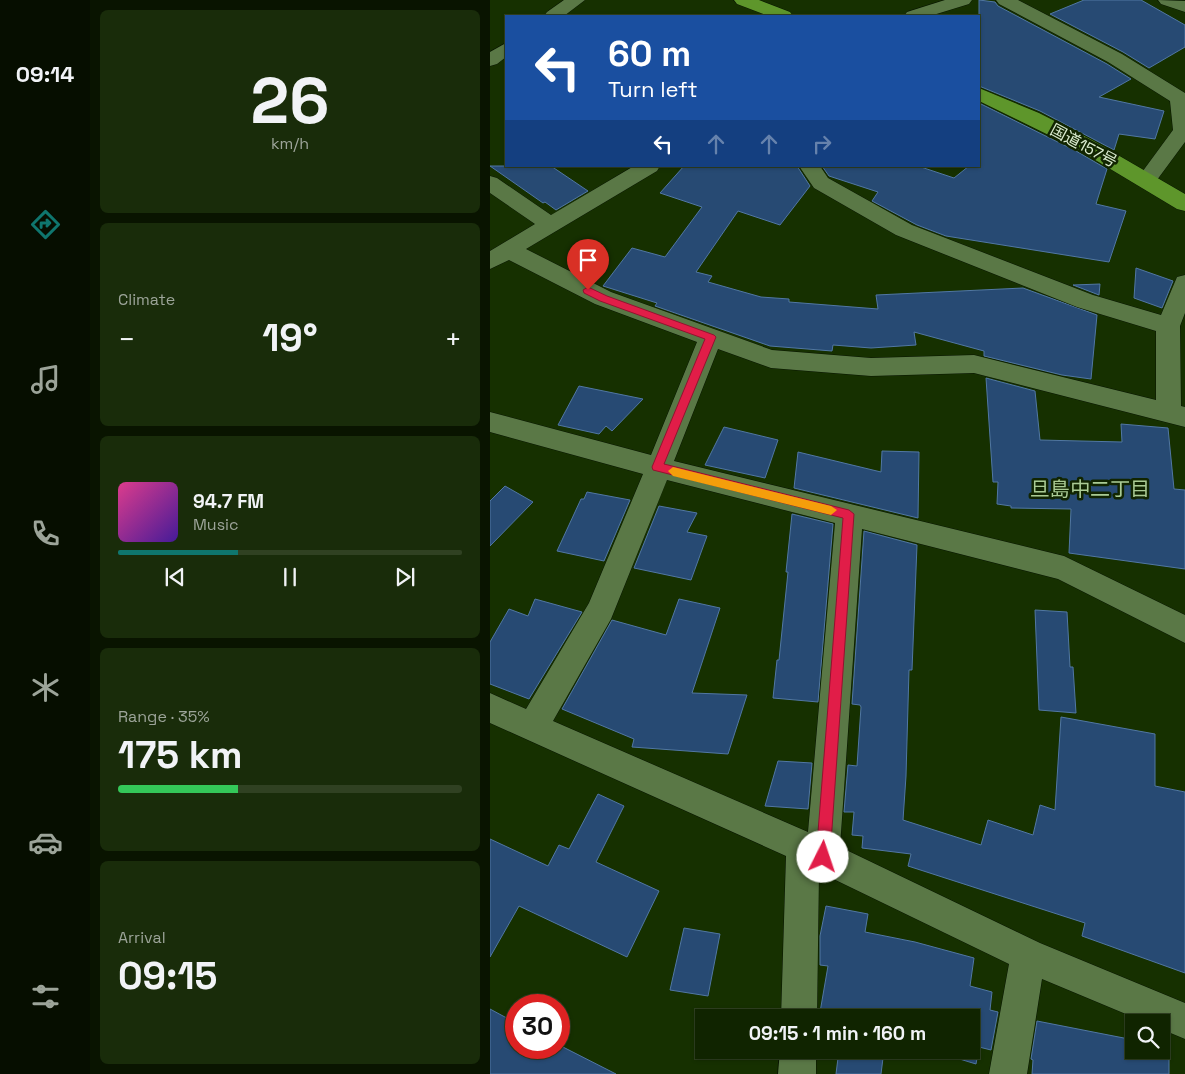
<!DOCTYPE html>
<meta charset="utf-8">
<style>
body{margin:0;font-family:"Space Grotesk","Noto Sans JP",sans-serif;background:#192c0a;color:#f1f3f6;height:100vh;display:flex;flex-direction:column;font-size:19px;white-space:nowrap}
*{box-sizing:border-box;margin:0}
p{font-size:16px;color:#9ca499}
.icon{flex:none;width:28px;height:28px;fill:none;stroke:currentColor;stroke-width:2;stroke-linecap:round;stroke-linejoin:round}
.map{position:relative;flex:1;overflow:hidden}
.sheet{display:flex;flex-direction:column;gap:10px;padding:10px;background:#091400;width:400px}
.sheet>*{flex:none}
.guide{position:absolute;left:15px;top:15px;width:475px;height:152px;border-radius:0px;box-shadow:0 1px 4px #0004,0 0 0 1px #304122;background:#1a4fa0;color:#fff;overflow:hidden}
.buttons{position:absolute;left:635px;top:1014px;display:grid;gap:10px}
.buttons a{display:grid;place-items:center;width:45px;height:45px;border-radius:0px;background:#102400;box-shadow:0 1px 4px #0004,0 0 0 1px #304122;font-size:25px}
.speed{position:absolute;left:15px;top:994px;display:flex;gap:10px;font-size:25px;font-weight:700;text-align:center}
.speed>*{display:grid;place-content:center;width:65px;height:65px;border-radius:50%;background:#102400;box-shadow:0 1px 4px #0004,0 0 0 1px #304122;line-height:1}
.speed .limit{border:8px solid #d22;background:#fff;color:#111}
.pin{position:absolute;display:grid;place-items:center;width:42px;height:42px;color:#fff;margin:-51px -21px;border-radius:50% 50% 50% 0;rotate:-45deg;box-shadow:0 0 5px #0007}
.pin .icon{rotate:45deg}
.me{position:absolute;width:55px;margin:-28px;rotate:4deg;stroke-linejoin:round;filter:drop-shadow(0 0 4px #0008)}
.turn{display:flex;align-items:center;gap:18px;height:105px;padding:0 20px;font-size:22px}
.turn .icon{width:65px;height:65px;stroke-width:2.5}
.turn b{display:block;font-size:35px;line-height:42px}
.lanes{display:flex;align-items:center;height:48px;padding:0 20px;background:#0003;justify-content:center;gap:25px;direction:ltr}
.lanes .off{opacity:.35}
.big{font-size:38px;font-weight:700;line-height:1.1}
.sheet .card{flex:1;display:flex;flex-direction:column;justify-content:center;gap:8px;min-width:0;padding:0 18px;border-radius:8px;background:#192c0a}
.sheet .dial{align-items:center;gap:0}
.dial b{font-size:65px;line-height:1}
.song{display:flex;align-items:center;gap:15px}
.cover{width:60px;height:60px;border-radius:8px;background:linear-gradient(135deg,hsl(330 70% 55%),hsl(260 70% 35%))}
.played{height:5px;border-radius:2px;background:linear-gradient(90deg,#0f766e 35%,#304122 35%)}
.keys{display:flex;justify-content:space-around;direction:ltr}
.heat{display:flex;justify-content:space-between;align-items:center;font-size:28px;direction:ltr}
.charge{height:8px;border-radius:4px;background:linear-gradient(90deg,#34c759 35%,#304122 0)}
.trip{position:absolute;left:205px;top:1009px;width:285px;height:50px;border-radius:0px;background:#102400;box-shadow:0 1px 4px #0004,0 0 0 1px #304122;font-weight:700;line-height:50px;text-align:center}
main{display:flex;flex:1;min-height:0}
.dock{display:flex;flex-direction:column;width:90px;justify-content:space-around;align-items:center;background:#060e00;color:#9ca499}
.dock .icon{width:35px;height:35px}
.dock .selected{color:#0f766e}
.dock b{font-size:22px;color:#f1f3f6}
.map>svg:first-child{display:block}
.building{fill:#274a73;stroke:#5177a3}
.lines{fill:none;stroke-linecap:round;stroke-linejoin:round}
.minor-casing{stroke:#081500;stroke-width:1}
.tertiary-casing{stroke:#081500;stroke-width:1}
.trunk-casing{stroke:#081500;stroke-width:1}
.minor{fill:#5a7846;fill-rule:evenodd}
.tertiary{fill:#5a7846;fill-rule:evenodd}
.trunk{fill:#5e962b;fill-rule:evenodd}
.route{fill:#e11d48;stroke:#92132f}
.slow{fill:#f59e0b}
.labels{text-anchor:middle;stroke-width:5;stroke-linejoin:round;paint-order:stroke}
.far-street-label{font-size:16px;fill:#daebcf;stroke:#112501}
.neighbourhood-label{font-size:20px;fill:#aacb95;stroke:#112501}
</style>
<main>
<nav class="dock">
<b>09:14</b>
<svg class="icon selected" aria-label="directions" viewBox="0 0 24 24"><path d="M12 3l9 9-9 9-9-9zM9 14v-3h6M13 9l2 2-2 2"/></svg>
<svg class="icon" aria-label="music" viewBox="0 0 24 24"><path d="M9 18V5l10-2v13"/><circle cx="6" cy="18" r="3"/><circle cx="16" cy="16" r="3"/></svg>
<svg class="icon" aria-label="phone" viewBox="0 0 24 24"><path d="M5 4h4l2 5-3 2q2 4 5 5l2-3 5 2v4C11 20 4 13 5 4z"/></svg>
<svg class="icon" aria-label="climate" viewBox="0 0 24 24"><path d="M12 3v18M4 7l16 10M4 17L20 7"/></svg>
<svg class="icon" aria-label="car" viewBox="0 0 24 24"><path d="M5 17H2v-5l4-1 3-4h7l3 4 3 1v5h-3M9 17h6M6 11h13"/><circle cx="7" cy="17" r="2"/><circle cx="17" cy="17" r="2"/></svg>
<svg class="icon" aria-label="filters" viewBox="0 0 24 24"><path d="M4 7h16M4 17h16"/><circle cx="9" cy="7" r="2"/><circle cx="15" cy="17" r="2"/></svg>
</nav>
<section class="sheet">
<div class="card dial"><b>26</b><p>km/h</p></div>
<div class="card"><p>Climate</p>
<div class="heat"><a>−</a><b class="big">19°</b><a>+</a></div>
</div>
<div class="card">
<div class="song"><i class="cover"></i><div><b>94.7 FM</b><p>Music</p></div></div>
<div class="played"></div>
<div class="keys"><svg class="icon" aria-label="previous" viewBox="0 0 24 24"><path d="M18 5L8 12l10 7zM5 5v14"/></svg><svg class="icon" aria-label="pause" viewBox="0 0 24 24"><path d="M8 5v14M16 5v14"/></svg><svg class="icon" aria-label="next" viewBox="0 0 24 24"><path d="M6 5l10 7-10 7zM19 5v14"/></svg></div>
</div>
<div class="card"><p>Range · 35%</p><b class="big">175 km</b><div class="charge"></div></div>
<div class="card"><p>Arrival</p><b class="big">09:15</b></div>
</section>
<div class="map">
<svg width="695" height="1074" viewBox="0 0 695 1074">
<rect width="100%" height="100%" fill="#163000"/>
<g class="building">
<path d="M489,0L505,2L508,6L617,64L641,79L609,97L674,111L665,139L629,134L624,150L550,111L489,86Z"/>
<path d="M594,0H651L695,25V47L659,68L633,52L560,14Z"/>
<path d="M489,103L586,151L617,169L606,204L636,211L619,262L456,236L427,225L382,201L388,192L339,176L332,166H428L464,178L479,166H489Z"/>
<path d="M0,166H61L98,191L66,210L55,202L53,203Z"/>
<path d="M194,166H307L320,186L290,225L248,211L206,272L222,276L218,282L271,297L299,299V302L388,309L386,295L533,288L607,315L601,379L572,375L494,356V351L424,332L426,345L381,348L343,345L342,351L280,346L165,306L167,303L113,286L142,248L175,257L212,207L170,193Z"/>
<path d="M646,268L683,281L672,308L644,298Z"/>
<path d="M610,284L609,295L583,285Z"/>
<path d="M496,378L545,391L550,440L632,442L631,424L678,428L684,489L695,490V569L579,553L581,509L521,508V506L507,504L508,482H503Z"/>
<path d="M89,386L153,399L122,431L116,426L109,434L68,425Z"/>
<path d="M234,427L288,440L275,478L215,465Z"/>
<path d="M392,451L429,452L428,518L304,488L308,452L391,472Z"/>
<path d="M15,486L43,502L0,546V501Z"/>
<path d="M97,492L140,500L114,561L67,551L91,499H94Z"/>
<path d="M169,506L207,513L197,532L217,536L201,580L144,568Z"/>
<path d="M302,514L343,524L328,702L283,698L287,660H289L298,572H296Z"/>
<path d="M374,531L427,545L422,670H419L416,776L413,820L491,845L498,820L543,835L550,805L565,810L571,717L665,734V786L695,792V973L592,936L595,923L418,866L421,854L372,848L373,836L362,835L364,812H354L358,765L367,766L371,707L370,705L362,704Z"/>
<path d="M45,599L92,612L39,699L0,684V642L19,609L38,616Z"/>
<path d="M189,599L230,608L202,693L257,695L238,754L142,747L144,739L72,709L122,620L176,635Z"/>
<path d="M545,610L577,612L580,667H583L586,713L549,710Z"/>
<path d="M288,761L322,763L318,809L275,806Z"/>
<path d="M108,794L134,806L106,862L169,891L137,957L29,906L0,957V839L58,866L69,845L79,849Z"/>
<path d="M336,906L378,914L375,932L425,942L484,958L480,986L502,992L500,1010L508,1012L501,1050L489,1047L486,1064L440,1050H481V1018H329L338,966L330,965V936Z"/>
<path d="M194,928L230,934L218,996L180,990Z"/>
<path d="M0,1009L26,1023V1048H69V1045L126,1074H0Z"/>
<path d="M547,1021L644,1040V1050H671V1046L679,1047V1074H542L543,1060L541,1059Z"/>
<path d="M349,1050H394L391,1074H346Z"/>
</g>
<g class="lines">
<g class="minor-casing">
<g id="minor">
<path d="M455,0H482L479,4L440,16H414L417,12Z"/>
<path d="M506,0H528L632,54L695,93V142L664,184L657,186L650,184L647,179L683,130L680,101L618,62L509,4Z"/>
<path d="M668,0L695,1V12L671,4Z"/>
<path d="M144,166H170L167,171L36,249L121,292L282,350L381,358L484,355L666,400V331L587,307L406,235L324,188L309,166H330L338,178L422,225L603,295L671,315L687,277L695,275V313L690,326L691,406L695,407V427L484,373L381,376L281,368L228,349L184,461L574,556L695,615V643L568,579L372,529L350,847L550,943L695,1003V1039L671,1029V1022H655L552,979L537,1074H499L519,964L329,872L327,1018H291L296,856L0,723V693L36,709L99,603L153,474L0,432V412L161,455L207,342L105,304L19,260L0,269V251L45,224L0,193V176L7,178L61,215ZM177,480L345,523L318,832L63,721L121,619Z"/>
<path d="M290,1050H326V1074H288Z"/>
</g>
</g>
<g class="tertiary-casing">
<g id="tertiary">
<path d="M74,0H95L74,16H54L57,12Z"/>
<path d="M16,43V57L7,64L0,66V52Z"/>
</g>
</g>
<g class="trunk-casing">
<g id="trunk">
<path d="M244,0H269L300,12L303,16H279L247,4Z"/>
<path d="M489,88L549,113L602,140L695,194V211L687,209L587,149L489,101Z"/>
</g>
</g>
<use href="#minor" class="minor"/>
<use href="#tertiary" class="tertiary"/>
<use href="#trunk" class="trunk"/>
</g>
<path class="route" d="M98,287L117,296L224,335L226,337L174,464L359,510L364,514L340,857L338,862L333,864L328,862L326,857L353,518L163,470L162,467L215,339L110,301L94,293L93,290Z"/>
<path class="slow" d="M183,467L341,506L347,510L341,515L183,476L178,471Z"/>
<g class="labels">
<g class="far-street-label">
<text transform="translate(594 145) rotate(28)" y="6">国道157号</text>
</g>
<g class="neighbourhood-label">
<text x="600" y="496">旦島中二丁目</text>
</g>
</g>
</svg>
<div class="buttons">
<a><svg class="icon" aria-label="search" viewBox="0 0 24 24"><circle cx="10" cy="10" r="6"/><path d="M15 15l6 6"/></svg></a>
</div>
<div class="speed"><div class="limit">30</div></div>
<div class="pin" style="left:98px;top:290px;background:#d93025"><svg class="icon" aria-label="arrive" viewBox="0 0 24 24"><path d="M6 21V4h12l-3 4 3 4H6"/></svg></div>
<svg class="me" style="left:333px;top:857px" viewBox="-20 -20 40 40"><circle r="19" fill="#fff"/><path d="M0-13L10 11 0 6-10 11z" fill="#e11d48"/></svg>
<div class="trip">09:15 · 1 min · 160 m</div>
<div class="guide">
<div class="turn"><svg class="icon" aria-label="left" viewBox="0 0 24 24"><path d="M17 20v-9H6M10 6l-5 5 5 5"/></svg><div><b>60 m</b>Turn left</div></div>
<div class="lanes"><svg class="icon" aria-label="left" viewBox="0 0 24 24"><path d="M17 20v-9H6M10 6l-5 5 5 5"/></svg><svg class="icon off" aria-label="ahead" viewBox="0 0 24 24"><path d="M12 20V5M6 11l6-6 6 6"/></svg><svg class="icon off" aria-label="ahead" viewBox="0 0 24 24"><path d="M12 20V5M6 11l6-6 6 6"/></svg><svg class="icon off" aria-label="right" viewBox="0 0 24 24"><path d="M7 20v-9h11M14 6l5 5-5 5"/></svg></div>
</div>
</div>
</main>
